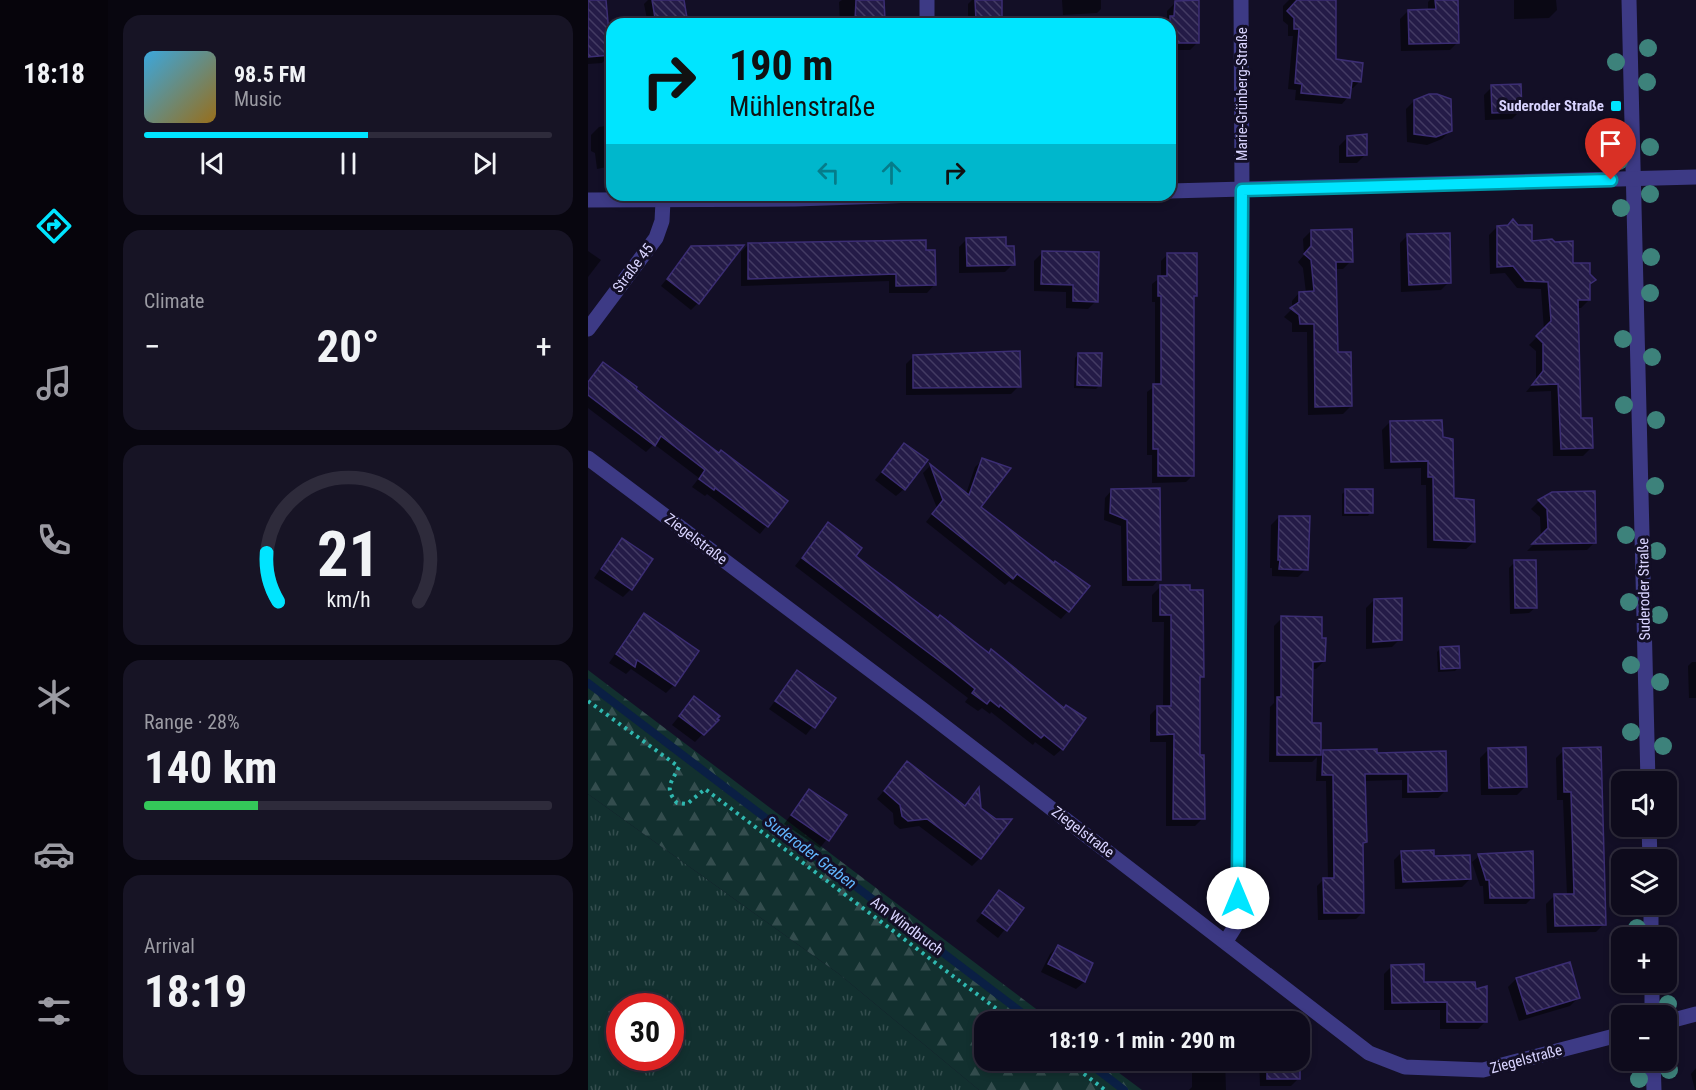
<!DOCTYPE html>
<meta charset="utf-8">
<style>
body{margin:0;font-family:"Roboto Condensed",sans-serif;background:#171425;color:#f1f3f6;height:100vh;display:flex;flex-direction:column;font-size:22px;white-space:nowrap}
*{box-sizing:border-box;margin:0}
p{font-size:20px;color:#9b9ba3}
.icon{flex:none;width:33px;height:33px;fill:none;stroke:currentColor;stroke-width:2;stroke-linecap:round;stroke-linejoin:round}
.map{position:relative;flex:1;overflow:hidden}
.drawer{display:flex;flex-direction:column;gap:15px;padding:15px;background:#08060f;width:480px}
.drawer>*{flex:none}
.guide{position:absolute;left:18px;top:18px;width:570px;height:183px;border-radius:18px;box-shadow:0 3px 9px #0003,0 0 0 2px #2e2b3b;background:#00e5ff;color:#111;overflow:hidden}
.buttons{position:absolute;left:1023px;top:771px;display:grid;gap:12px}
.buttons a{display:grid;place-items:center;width:66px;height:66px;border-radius:12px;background:#0e0b1c;box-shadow:0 3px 9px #0003,0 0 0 2px #2e2b3b;font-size:30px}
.speed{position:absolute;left:18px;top:993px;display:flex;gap:12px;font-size:30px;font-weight:700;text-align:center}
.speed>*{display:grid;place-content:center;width:78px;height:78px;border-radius:50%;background:#0e0b1c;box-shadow:0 3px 9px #0003,0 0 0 2px #2e2b3b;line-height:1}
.speed .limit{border:9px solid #d22;background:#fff;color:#111}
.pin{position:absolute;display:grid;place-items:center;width:51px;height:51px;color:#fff;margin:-62px -26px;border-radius:50% 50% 50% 0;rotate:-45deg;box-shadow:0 0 6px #0007}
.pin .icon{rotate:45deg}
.me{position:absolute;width:66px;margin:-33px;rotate:0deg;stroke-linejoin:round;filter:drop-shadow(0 0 4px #0008)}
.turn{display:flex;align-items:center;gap:21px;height:126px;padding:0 24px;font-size:27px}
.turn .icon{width:78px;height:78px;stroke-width:2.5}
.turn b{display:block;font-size:42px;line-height:51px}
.lanes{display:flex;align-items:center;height:57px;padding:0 24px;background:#0003;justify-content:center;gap:30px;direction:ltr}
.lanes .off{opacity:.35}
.big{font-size:45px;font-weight:700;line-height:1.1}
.drawer .card{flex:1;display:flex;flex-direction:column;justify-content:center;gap:9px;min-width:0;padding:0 21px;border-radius:18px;background:#171425}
.drawer .dial{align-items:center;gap:0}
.dial svg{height:156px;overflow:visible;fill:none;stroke:#2e2b3b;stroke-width:7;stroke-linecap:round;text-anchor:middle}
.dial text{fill:#f1f3f6;stroke:none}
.song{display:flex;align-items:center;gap:18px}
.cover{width:72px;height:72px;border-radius:9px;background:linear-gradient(135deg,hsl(200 70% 55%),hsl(40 70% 35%))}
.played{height:6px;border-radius:3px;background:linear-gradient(90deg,#00e5ff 55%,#2e2b3b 55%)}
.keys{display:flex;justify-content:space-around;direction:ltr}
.heat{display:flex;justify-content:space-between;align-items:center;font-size:33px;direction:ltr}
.charge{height:9px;border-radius:4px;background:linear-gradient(90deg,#34c759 28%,#2e2b3b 0)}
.trip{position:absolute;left:386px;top:1011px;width:336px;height:60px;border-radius:18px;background:#0e0b1c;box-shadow:0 3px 9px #0003,0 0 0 2px #2e2b3b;font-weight:700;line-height:60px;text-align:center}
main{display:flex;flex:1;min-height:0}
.dock{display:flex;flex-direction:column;width:108px;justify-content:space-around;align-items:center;background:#06040b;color:#9b9ba3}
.dock .icon{width:42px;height:42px}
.dock .on{color:#00e5ff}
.dock b{font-size:27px;color:#f1f3f6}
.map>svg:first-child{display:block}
.grass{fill:url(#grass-tufts);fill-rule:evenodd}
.forest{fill:url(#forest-firs)}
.shadow{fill:#0007}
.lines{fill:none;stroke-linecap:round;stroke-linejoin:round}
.stream{stroke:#0a1f44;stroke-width:8}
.building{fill:url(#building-back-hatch);stroke:#3b2d73;stroke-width:1.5}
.path{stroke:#2fb8b0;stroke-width:4;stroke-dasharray:3 4.5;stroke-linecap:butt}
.minor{stroke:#3d3a85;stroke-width:15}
.tree{fill:#3d827b}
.route-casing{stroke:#0095a6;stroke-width:15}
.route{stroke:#00e5ff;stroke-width:10}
.poi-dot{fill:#00e5ff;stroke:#130f26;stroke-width:2}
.labels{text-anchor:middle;stroke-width:6;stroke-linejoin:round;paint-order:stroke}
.street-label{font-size:15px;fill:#d9d4ff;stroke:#130f26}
.poi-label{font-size:15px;font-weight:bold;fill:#d9d4ff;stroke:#130f26;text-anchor:end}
.water-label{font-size:16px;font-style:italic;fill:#62b6ff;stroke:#130f26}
</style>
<main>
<nav class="dock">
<b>18:18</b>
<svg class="icon on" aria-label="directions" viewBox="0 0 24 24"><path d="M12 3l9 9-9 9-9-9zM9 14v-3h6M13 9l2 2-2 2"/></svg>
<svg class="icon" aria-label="music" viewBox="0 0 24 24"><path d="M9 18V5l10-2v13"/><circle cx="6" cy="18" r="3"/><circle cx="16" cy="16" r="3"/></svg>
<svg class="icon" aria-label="phone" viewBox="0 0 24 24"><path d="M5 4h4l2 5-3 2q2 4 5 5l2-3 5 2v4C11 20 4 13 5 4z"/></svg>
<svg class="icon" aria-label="climate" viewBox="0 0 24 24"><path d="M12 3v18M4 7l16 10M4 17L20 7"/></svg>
<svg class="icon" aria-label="car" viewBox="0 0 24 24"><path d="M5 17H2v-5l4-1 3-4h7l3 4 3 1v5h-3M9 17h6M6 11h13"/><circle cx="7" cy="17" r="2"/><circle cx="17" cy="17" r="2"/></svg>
<svg class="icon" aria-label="filters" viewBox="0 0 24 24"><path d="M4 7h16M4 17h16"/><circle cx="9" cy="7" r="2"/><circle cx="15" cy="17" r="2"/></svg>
</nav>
<section class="drawer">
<div class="card">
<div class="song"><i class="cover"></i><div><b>98.5 FM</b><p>Music</p></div></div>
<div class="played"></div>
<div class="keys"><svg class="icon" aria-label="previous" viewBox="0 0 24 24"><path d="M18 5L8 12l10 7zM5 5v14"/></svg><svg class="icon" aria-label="pause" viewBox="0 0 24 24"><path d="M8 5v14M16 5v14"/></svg><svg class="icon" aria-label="next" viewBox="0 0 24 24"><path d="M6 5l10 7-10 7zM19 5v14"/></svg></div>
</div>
<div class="card"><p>Climate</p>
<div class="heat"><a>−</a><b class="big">20°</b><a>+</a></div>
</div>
<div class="card dial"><svg viewBox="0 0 100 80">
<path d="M14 69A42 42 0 1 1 86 69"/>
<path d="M14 69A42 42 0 0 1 8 44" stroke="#00e5ff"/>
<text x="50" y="56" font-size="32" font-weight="700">21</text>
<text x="50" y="72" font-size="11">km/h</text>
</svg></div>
<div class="card"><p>Range · 28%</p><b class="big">140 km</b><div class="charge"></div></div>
<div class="card"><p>Arrival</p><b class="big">18:19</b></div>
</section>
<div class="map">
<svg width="1108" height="1090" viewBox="0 0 1108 1090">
<defs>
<pattern id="grass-tufts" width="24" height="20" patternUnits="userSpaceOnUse" patternTransform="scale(1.5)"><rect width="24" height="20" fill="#12302f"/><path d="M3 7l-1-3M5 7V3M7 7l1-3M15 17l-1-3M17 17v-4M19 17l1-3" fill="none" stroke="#344d4e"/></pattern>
<pattern id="forest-firs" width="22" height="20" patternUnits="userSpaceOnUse" patternTransform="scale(1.5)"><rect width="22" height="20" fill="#12302f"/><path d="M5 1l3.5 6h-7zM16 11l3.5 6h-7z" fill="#344d4e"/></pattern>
<pattern id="building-back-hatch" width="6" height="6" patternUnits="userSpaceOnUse" patternTransform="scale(1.5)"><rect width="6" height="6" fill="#241b47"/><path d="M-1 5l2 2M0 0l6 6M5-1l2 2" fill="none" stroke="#433b63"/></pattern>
</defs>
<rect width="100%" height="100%" fill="#130f26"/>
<path class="grass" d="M0,794L251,974L391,1090H0ZM32,1006H82V1058H32Z"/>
<path class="forest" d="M0,670L464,1021L396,1022V1060L515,1061L554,1090H391L251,974L0,794Z"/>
<g class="shadow">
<path d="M60,0H94L98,24H60L56,4Z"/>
<path d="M254,0H294V24H252L251,2Z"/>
<path d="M384,0H412V19L407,24H380V4Z"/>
<path d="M474,0H513V9L509,13L475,15Z"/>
<path d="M701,0H747V60L772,81L765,88H761L760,97L754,104L707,100L708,90L700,89L705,36H700V25L695,21V6Z"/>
<path d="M842,0H868L870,42L862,50L813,51L812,19L820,11H840V2Z"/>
<path d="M926,0H968L969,10L961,18L926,19Z"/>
<path d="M0,2L22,55L14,63L0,64Z"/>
<path d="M587,3L610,42L602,50H585L586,124L582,128V24H575L579,20V11Z"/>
<path d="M156,20L157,24H133Z"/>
<path d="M904,87L932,111L924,119L897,120L896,95Z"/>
<path d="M826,101L862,131L854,139L839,145L819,142L818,109Z"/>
<path d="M24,125V166L9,169L7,153L3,151V135L11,127Z"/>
<path d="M759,138L777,155L769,163H751V146Z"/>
<path d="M909,227L943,242L984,265L1000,285L1001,300L993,308H989L992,419L1003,448L995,456H965L963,391L938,392L948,380V351L941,345L956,330L953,289L929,288L917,273L902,274L901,235Z"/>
<path d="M723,231L763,261L755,269H746L748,354L763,406L755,414L720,415L719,332H704V323L696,317L704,309V301L711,293H718L715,268L710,262L716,255L715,239Z"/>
<path d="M820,235L861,282L853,290L813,292L812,243Z"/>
<path d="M379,239L416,248L425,264L417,272L371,273V247Z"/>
<path d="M161,244L336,251L346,285L339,293H301V281L153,286V252Z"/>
<path d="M104,248L110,303L103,310L73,286Z"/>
<path d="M0,251L13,260L0,277Z"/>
<path d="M454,253L508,301L500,309L478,308V292L446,291V261Z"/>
<path d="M580,254L607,295L604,298L605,475L598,482L564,483V455H559V392L567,386V302H564V284L573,277V261Z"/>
<path d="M491,354L512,385L508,389L486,388L487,358Z"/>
<path d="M326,356L431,386L423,394L318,395V364Z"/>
<path d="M0,382L46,389L85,420L198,502L172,534L119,494L117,496L104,487L111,478L66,444L58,452L0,408Z"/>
<path d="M802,422L854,438L865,500L886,542L878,549L839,548L838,485H833V468L796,469L794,430Z"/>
<path d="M316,445V489L308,496L287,480Z"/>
<path d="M395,460L390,508L480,611L473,619L421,581L417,585L338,522L349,508L335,473L342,466L378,494L387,467Z"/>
<path d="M523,491L571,579L565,586H534L533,526L516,520L517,498Z"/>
<path d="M758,491L783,512L780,516H754V494Z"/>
<path d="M964,494L1007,542L999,550L939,551L953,537L952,517L943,509L951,501Z"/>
<path d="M691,517L718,569L710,577L684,576V568H682L683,525Z"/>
<path d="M240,524L266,556L474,749L466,756L447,742L445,745L403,712L402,714L394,708L390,711L377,702L380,698L207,566Z"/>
<path d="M35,540L43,589L35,597L6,578L27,547Z"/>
<path d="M927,562L948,607L941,613L922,614L921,568Z"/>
<path d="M572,587L614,677L611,680L610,757L615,818L607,826H578V742H562V715L570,707H575L576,622H564V595Z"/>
<path d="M786,600L812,639L804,647L778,649V608Z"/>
<path d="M56,615L86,685L78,693L43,669L38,674L21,663L48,623Z"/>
<path d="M694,618L736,661L728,669H723L722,724H732V756L736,752L787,754L857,791L850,798H814V780L776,781L777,842L774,845L775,912L768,919L730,920L729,886L736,879H740L738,781H728L729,757L724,762H681L682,707L686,703V626Z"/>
<path d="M853,648L871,667L867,671L850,672L849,652Z"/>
<path d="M1108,655V698H1101L1100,666L1104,662H1108Z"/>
<path d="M209,672L246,699L218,735L181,709Z"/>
<path d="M106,698L128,720L107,742L84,725Z"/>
<path d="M900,750L937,787L929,795H893L892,758Z"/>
<path d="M976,750L1016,924L1008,932L959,933L958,904L966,896L979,895L975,800H969L968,758Z"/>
<path d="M319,763L392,858L384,866L331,826L312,829L306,824L305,813L289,799Z"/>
<path d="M221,791L257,815L232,848L196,824Z"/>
<path d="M814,852L845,858L882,879L874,887L807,889L806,860Z"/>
<path d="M891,856L945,897L938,904H896L895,886H892L884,862Z"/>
<path d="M411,892L434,908L410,938L388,921Z"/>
<path d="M470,946L503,964L496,982L488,989L453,972L462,954Z"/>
<path d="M804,966L835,984L898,1021L890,1029H852V1010H796V974Z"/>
<path d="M928,979L990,998L982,1006L931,1021L920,987Z"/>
<path d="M519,1018L554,1019V1022H515Z"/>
<path d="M596,1020H645V1022H594Z"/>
<path d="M604,1060H637L638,1090H601L604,1087Z"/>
<path d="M671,1060H710L711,1078L703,1086H672Z"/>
<path d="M1108,1068V1090H1107L1103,1074Z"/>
</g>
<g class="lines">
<g class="stream">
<path d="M0,683L446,1022"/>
<path d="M497,1060L536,1090"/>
</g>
</g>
<g class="building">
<path d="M0,0H18L23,55L0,57Z"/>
<path d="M64,0H96L100,24H68Z"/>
<path d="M268,0H296L297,20L267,21Z"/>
<path d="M387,0H414V20H388Z"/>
<path d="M611,0V43H582V16H586L587,1Z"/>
<path d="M709,0H748V59L775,63L773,82L764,81L762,98L713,93L714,84L707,83L711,29H706V18L699,11Z"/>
<path d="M847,0H870L871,43L821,44L820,10L848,9Z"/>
<path d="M933,84L934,112L904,113L903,85Z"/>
<path d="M841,94H849L863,99L864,131L848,137L826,134V100Z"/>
<path d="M779,134V155L759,156V136Z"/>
<path d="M925,219L930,225H944V241L964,239L967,242L985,241V263H1002V274L1008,280L1002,284V300H990L993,418H1004L1005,448L973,449L970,384L944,385L955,371V343L948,336L963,321L960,282L937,281L925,266L909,267V226L920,225Z"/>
<path d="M764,229L765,262H748L750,352H763L764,406L727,407L726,324H712L711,315L702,308L711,302V292L726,291L723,260L716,254L723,246V230Z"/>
<path d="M862,233L863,283L821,285L819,234Z"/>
<path d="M418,237V246H426L427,265L379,266L378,238Z"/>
<path d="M338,240V250H347L348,285L308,286V274L160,279V243Z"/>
<path d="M156,245L111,304L79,279L103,246Z"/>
<path d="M454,251L511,252L510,302L485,301V285L453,284Z"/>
<path d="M579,253H609V296H606V476H570V449H565V384H573V296H570V276H579Z"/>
<path d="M432,351L433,387L325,388V355Z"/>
<path d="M490,353H514L513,386L489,385Z"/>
<path d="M15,362L49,387L48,389L86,419L131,453L133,450L200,501L180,527L127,488L126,490L111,479L117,470L73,436L67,446L0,395V382Z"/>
<path d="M854,420L855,437L865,439L866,498L886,500L887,542L846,540L845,477H840V461L803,462L802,421Z"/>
<path d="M316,443L340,460L317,490L294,472Z"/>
<path d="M394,458L423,468L393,507L466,563L467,561L502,586L481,612L429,574L425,579L344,514L355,500L342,464L381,495Z"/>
<path d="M572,488L573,580H540L539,520L522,513L523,489Z"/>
<rect x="757" y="489" width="28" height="24"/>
<path d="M1007,491L1008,543L944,544L960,528L959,509L950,500L964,492Z"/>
<path d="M691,516H722L720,570L691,569L692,560H690Z"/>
<path d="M240,522L274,548L268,556L350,618L352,615L401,653L403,649L476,708L478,705L498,718L475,750L456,735L453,738L412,705L411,707L402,700L399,704L384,693L387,689L365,671L214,558Z"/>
<path d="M34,538L65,559L44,590L13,569Z"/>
<path d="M926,560H948L949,608H927Z"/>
<path d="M572,585H602V590H615L616,677H612V755H616L617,819H585L586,734L569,735V706H583V615H572Z"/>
<path d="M814,598V640L785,642L786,599Z"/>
<path d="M56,613L111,651L87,686L49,660L47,667L28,654Z"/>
<path d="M693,616L734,617V638H738L737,661L725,662L724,723H733V755H689V697H693Z"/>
<path d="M871,646L872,668L853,669L852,647Z"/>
<path d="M209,670L248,698L227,728L187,701Z"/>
<path d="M106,696L132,716L129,719L131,720L116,735L91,716Z"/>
<path d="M938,747L939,787L901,788L900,748Z"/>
<path d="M1013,747L1018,925L967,926L966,894H986L983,792H976L975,748Z"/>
<path d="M789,749V753L858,751L859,791L820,792V774H777L779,842L775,843L776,913H736L735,878H746L745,775H734L735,750Z"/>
<path d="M319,761L377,806L391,787L393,808L408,819H424L393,859L339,819L320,821L314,816L312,805L296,791Z"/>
<path d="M221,789L259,815L241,841L203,815Z"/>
<path d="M846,850V856L882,855L883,879L815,882L813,851Z"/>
<path d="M945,851L946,898H902L901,880H898L890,854Z"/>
<path d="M411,890L436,908L419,931L394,913Z"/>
<path d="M470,945L505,963L497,982L460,964Z"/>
<path d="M982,962L992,998L939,1014L928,978Z"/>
<path d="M836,964V982H887L888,989L899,986V1022H859V1002L804,1003L803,965Z"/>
<rect x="679" y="1060" width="33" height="19"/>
</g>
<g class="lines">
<g class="path">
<path d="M0,701L91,767C83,783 76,788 89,803L99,804L117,789L426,1022"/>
<path d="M478,1060L517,1090"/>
</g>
<g class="minor">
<path d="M339,0V24"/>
<path d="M1041,0L1060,782"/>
<path d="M582,191L1108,177"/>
<path d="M0,200L207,199L328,195"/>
<path d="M0,329L68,238L74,221L75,201"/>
<path d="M0,458L334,709L781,1053L817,1067L895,1070L1034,1034"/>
<path d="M1061,826L1062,860"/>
<path d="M1063,904V938"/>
<path d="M638,941L650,922L654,190L653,0"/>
<path d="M1064,982V1016"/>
<path d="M1078,1022L1108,1014"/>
<path d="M1065,1060L1066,1090"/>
</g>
</g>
<g class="tree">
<circle cx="1060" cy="48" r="9"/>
<circle cx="1028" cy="62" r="9"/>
<circle cx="1059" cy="82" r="9"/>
<circle cx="1030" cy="129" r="9"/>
<circle cx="1062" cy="147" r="9"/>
<circle cx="1031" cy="161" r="9"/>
<circle cx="1062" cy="194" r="9"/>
<circle cx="1033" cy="208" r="9"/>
<circle cx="1063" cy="257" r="9"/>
<circle cx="1062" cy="293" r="9"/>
<circle cx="1035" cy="339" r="9"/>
<circle cx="1064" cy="357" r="9"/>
<circle cx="1036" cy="405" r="9"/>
<circle cx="1068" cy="420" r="9"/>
<circle cx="1067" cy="486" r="9"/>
<circle cx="1038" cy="535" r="9"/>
<circle cx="1069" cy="551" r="9"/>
<circle cx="1041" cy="602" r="9"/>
<circle cx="1071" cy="615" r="9"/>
<circle cx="1043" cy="665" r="9"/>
<circle cx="1072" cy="682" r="9"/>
<circle cx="1043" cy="732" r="9"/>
<circle cx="1075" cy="746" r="9"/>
<circle cx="1049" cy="928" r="9"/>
<circle cx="1080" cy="1004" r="9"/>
<circle cx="1081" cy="1070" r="9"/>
<circle cx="1051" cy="1079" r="9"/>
</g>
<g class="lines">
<g class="route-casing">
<path id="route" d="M650,898L654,190L1023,180"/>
</g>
<use href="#route" class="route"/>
</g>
<rect class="poi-dot" x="1022" y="100" width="12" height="12" rx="3"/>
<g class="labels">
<g class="street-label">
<text transform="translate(654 94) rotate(-90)" y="5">Marie-Grünberg-Straße</text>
<text transform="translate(45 268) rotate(-53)" y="5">Straße 45</text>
<text transform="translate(108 539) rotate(37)" y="5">Ziegelstraße</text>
<text transform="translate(1056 589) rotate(-91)" y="5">Suderoder Straße</text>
<text transform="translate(495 832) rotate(37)" y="5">Ziegelstraße</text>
<text transform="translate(319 926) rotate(37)" y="5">Am Windbruch</text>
<text transform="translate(938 1059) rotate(-15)" y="5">Ziegelstraße</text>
</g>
<g class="poi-label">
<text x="1016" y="111">Suderoder Straße</text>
</g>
<g class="water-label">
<text transform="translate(223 852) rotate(37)" y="6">Suderoder Graben</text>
</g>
</g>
</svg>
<div class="buttons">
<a><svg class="icon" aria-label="sound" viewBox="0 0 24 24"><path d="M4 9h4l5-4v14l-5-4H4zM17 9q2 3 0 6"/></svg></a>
<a><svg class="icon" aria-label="layers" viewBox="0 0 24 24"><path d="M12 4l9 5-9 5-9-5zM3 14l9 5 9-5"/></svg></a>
<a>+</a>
<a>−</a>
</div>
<div class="speed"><div class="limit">30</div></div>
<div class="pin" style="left:1023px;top:180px;background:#d93025"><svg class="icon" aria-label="arrive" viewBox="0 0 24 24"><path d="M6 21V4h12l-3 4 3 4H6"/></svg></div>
<svg class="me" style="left:650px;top:898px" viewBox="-20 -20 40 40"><circle r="19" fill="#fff"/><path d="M0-13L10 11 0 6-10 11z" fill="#00e5ff"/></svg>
<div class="trip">18:19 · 1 min · 290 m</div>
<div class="guide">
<div class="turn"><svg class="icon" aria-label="right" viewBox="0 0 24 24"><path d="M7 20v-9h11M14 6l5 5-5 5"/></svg><div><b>190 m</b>Mühlenstraße</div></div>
<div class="lanes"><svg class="icon off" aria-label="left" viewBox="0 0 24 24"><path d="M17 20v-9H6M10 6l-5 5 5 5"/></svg><svg class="icon off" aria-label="ahead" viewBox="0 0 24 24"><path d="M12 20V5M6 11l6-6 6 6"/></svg><svg class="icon" aria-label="right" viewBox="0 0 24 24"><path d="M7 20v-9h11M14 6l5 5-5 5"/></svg></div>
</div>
</div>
</main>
